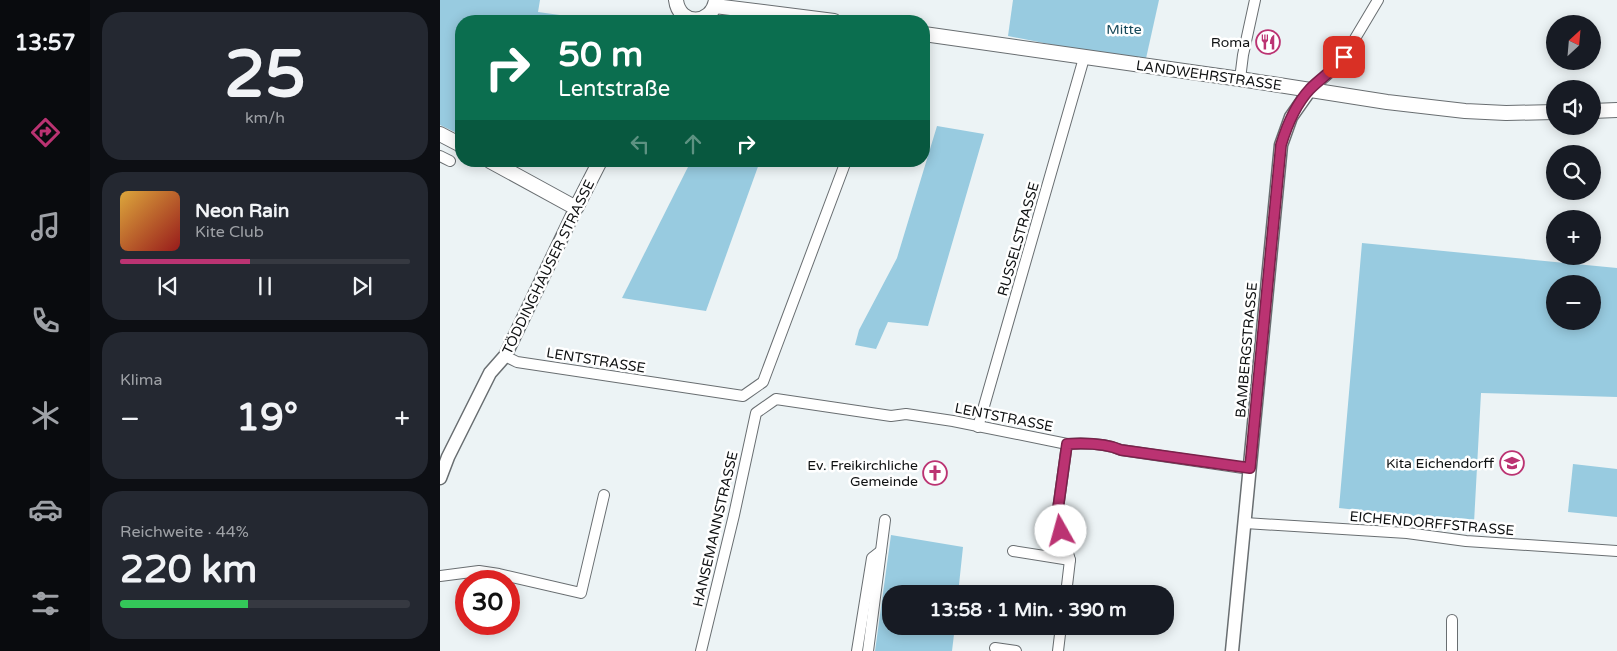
<!DOCTYPE html>
<html lang="de">
<meta charset="utf-8">
<style>
body{margin:0;font-family:"Varela Round",sans-serif;background:#242831;color:#f1f3f6;height:100vh;display:flex;flex-direction:column;font-size:19px;white-space:nowrap}
*{box-sizing:border-box;margin:0}
p{font-size:16px;color:#9ea1a6}
.icon{flex:none;width:28px;height:28px;fill:none;stroke:currentColor;stroke-width:2;stroke-linecap:round;stroke-linejoin:round}
.map{position:relative;flex:1;overflow:hidden}
.side{display:flex;flex-direction:column;gap:12px;padding:12px;background:#0d0f14;width:350px}
.side>*{flex:none}
.hud{position:absolute;left:15px;top:15px;width:475px;height:152px;border-radius:20px;box-shadow:0 2px 12px #0003;background:#0b6e4f;color:#fff;overflow:hidden}
.needle{width:32px;rotate:26deg}
.controls{position:absolute;left:1106px;top:15px;display:grid;gap:10px}
.controls a{display:grid;place-items:center;width:55px;height:55px;border-radius:50%;background:#171b24;box-shadow:0 2px 12px #0003;font-size:25px}
.speed{position:absolute;left:15px;top:570px;display:flex;gap:10px;font-size:25px;font-weight:700;text-align:center}
.speed>*{display:grid;place-content:center;width:65px;height:65px;border-radius:50%;background:#171b24;box-shadow:0 2px 12px #0003;line-height:1}
.speed .limit{border:8px solid #d22;background:#fff;color:#111}
.pin{position:absolute;display:grid;place-items:center;width:42px;height:42px;color:#fff;margin:-21px;border-radius:10px;box-shadow:0 2px 8px #0006}
.me{position:absolute;width:55px;margin:-28px;rotate:353deg;stroke-linejoin:round;filter:drop-shadow(0 0 4px #0008)}
.turn{display:flex;align-items:center;gap:18px;height:105px;padding:0 20px;font-size:22px}
.turn .icon{width:65px;height:65px;stroke-width:2.5}
.turn b{display:block;font-size:35px;line-height:42px}
.lanes{display:flex;align-items:center;height:48px;padding:0 20px;background:#0003;justify-content:center;gap:25px;direction:ltr}
.lanes .off{opacity:.35}
.big{font-size:38px;font-weight:700;line-height:1.1}
.side .widget{flex:1;display:flex;flex-direction:column;justify-content:center;gap:8px;min-width:0;padding:0 18px;border-radius:20px;background:#242831}
.side .dial{align-items:center;gap:0}
.dial b{font-size:65px;line-height:1}
.song{display:flex;align-items:center;gap:15px}
.cover{width:60px;height:60px;border-radius:8px;background:linear-gradient(135deg,hsl(40 70% 55%),hsl(0 70% 35%))}
.played{height:5px;border-radius:2px;background:linear-gradient(90deg,#bb3372 45%,#363941 45%)}
.keys{display:flex;justify-content:space-around;direction:ltr}
.heat{display:flex;justify-content:space-between;align-items:center;font-size:28px;direction:ltr}
.charge{height:8px;border-radius:4px;background:linear-gradient(90deg,#34c759 44%,#363941 0)}
.trip{position:absolute;left:442px;top:585px;width:292px;height:50px;border-radius:20px;background:#171b24;box-shadow:0 2px 12px #0003;font-weight:700;line-height:50px;text-align:center}
main{display:flex;flex:1;min-height:0}
.tab-bar{display:flex;flex-direction:column;width:90px;justify-content:space-around;align-items:center;background:#090b0e;color:#9ea1a6}
.tab-bar .icon{width:35px;height:35px}
.tab-bar .on{color:#bb3372}
.tab-bar b{font-size:22px;color:#f1f3f6}
.map>svg:first-child{display:block}
.green{fill:#98cbe0;fill-rule:evenodd}
.lines{fill:none;stroke-linecap:round;stroke-linejoin:round}
.minor-casing{stroke:#696e71;stroke-width:12}
.tertiary-casing{stroke:#696e71;stroke-width:15}
.secondary-casing{stroke:#696e71;stroke-width:16}
.minor{stroke:#fff;stroke-width:10}
.tertiary{stroke:#fff;stroke-width:12}
.secondary{stroke:#fff;stroke-width:14}
.route-casing{stroke:#7a214a;stroke-width:12}
.route{stroke:#bb3372;stroke-width:9}
.labels{text-anchor:middle;stroke-width:5;stroke-linejoin:round;paint-order:stroke}
.park-label{font-size:14px;fill:#154859;stroke:#fff}
.poi-label{font-size:14px;fill:#0f1112;stroke:#fff;text-anchor:end}
.street-label{font-size:14px;fill:#0f1112;stroke:#fff}
</style>
<main>
<nav class="tab-bar">
<b>13:57</b>
<svg class="icon on" aria-label="directions" viewBox="0 0 24 24"><path d="M12 3l9 9-9 9-9-9zM9 14v-3h6M13 9l2 2-2 2"/></svg>
<svg class="icon" aria-label="music" viewBox="0 0 24 24"><path d="M9 18V5l10-2v13"/><circle cx="6" cy="18" r="3"/><circle cx="16" cy="16" r="3"/></svg>
<svg class="icon" aria-label="phone" viewBox="0 0 24 24"><path d="M5 4h4l2 5-3 2q2 4 5 5l2-3 5 2v4C11 20 4 13 5 4z"/></svg>
<svg class="icon" aria-label="climate" viewBox="0 0 24 24"><path d="M12 3v18M4 7l16 10M4 17L20 7"/></svg>
<svg class="icon" aria-label="car" viewBox="0 0 24 24"><path d="M5 17H2v-5l4-1 3-4h7l3 4 3 1v5h-3M9 17h6M6 11h13"/><circle cx="7" cy="17" r="2"/><circle cx="17" cy="17" r="2"/></svg>
<svg class="icon" aria-label="filters" viewBox="0 0 24 24"><path d="M4 7h16M4 17h16"/><circle cx="9" cy="7" r="2"/><circle cx="15" cy="17" r="2"/></svg>
</nav>
<section class="side">
<div class="widget dial"><b>25</b><p>km/h</p></div>
<div class="widget">
<div class="song"><i class="cover"></i><div><b>Neon Rain</b><p>Kite Club</p></div></div>
<div class="played"></div>
<div class="keys"><svg class="icon" aria-label="previous" viewBox="0 0 24 24"><path d="M18 5L8 12l10 7zM5 5v14"/></svg><svg class="icon" aria-label="pause" viewBox="0 0 24 24"><path d="M8 5v14M16 5v14"/></svg><svg class="icon" aria-label="next" viewBox="0 0 24 24"><path d="M6 5l10 7-10 7zM19 5v14"/></svg></div>
</div>
<div class="widget"><p>Klima</p>
<div class="heat"><a>−</a><b class="big">19°</b><a>+</a></div>
</div>
<div class="widget"><p>Reichweite · 44%</p><b class="big">220 km</b><div class="charge"></div></div>
</section>
<div class="map">
<svg width="1177" height="651" viewBox="0 0 1177 651">
<rect width="100%" height="100%" fill="#ecf3f5"/>
<g class="green">
<path d="M0,0H100L98,12L163,21H21V135L0,125Z"/>
<path d="M573,0H719L705,63L568,36Z"/>
<path d="M497,126L544,134L488,326L448,322L436,349L415,345L419,330L457,258Z"/>
<path d="M251,161H320L266,311L182,298Z"/>
<path d="M922,243L1177,268V397L1041,393L1034,523L899,508ZM1115,284H1152V321H1115Z"/>
<path d="M1133,464L1177,469V517L1128,512Z"/>
<path d="M451,535L523,547L518,594H451V626H515L512,651H435Z"/>
</g>
<g class="lines">
<g class="minor-casing">
<g id="minor">
<path d="M800,79L803,55L815,0"/>
<path d="M870,90L894,69L904,57L938,0"/>
<path d="M0,156L10,161"/>
<path d="M65,356L77,362L303,396L323,382L406,161"/>
<path d="M538,427L644,58"/>
<path d="M805,523L967,533L1026,541L1177,551"/>
<path d="M573,551L630,560"/>
<path d="M0,576L39,571L59,574L141,593L164,495"/>
<path d="M626,594L630,560L617,516L627,444"/>
<path d="M1012,620V651"/>
<path d="M555,648L576,651"/>
<path d="M261,651L294,515L316,413L336,399L451,416L466,414L513,421L627,444C644,443 665,443 681,450L810,469"/>
<path d="M417,651L432,558L441,551"/>
<path d="M428,651L445,520"/>
<path d="M618,651L621,626"/>
</g>
</g>
<g class="tertiary-casing">
<g id="tertiary">
<path d="M0,478L8,457L50,373L65,356L136,208"/>
<path d="M792,651L841,145L851,117L870,90"/>
</g>
</g>
<g class="secondary-casing">
<g id="secondary">
<path d="M236,0C239,26 272,26 276,0"/>
<path d="M275,6L394,21"/>
<path d="M484,34L800,79L947,102L1025,111L1066,113L1115,112"/>
<path d="M1152,111L1177,110"/>
<path d="M0,134L21,145"/>
<path d="M50,161L136,208L160,161"/>
</g>
</g>
<use href="#minor" class="minor"/>
<use href="#tertiary" class="tertiary"/>
<use href="#secondary" class="secondary"/>
</g>
<g class="lines">
<g class="route-casing">
<path id="route" d="M621,531L617,516L627,444C645,443 665,443 681,450L810,468L841,145C847,125 855,105 870,89C881,78 894,70 904,57"/>
</g>
<use href="#route" class="route"/>
</g>
<defs>
<g id="restaurant-ring" transform="scale(1.25)"><circle r="9.5" fill="#fff" stroke="#bb3372" stroke-width="1.5"/><path d="M-5-6h1v4h1v-4h1v4h1v-4h1v5L-1.5 .5V6h-2V.5L-5-1ZM5-6V6H3V1.5H1.5Q1.5-4 5-6Z" fill="#bb3372"/></g>
<g id="school-ring" transform="scale(1.25)"><circle r="9.5" fill="#fff" stroke="#bb3372" stroke-width="1.5"/><path d="M0-5L7-2L0 1L-7-2ZM-4 1L0 2.5L4 1V4Q0 6-4 4Z" fill="#bb3372"/></g>
<g id="church-ring" transform="scale(1.25)"><circle r="9.5" fill="#fff" stroke="#bb3372" stroke-width="1.5"/><path d="M-1.2-6h2.4v3.5h3.3v2.4h-3.3V6h-2.4V-.1h-3.3v-2.4h3.3Z" fill="#bb3372"/></g>
</defs>
<g fill-rule="evenodd">
<use href="#restaurant-ring" x="828" y="42"/>
<use href="#school-ring" x="1072" y="463"/>
<use href="#church-ring" x="495" y="473"/>
</g>
<g class="labels">
<g class="park-label">
<text x="684" y="34">Mitte</text>
</g>
<g class="poi-label">
<text x="810" y="47">Roma</text>
<text x="1054" y="468">Kita Eichendorff</text>
<text x="478" y="470">Ev. Freikirchliche<tspan x="478" dy="16">Gemeinde</tspan></text>
</g>
<g class="street-label">
<text transform="translate(769 75) rotate(8)" y="5">LANDWEHRSTRASSE</text>
<text transform="translate(578 239) rotate(-74)" y="5">RUSSELSTRASSE</text>
<text transform="translate(108 267) rotate(-64)" y="5">TÖDDINGHAUSER STRASSE</text>
<text transform="translate(806 350) rotate(-85)" y="5">BAMBERGSTRASSE</text>
<text transform="translate(156 360) rotate(9)" y="5">LENTSTRASSE</text>
<text transform="translate(564 417) rotate(11)" y="5">LENTSTRASSE</text>
<text transform="translate(992 523) rotate(5)" y="5">EICHENDORFFSTRASSE</text>
<text transform="translate(275 529) rotate(-77)" y="5">HANSEMANNSTRASSE</text>
</g>
</g>
</svg>
<div class="controls">
<a><svg class="needle" viewBox="-14 -14 28 28"><path d="M0-13l5 13h-10z" fill="#e53935"/><path d="M0 13l5-13h-10z" fill="#9ea1a6"/></svg></a>
<a><svg class="icon" aria-label="sound" viewBox="0 0 24 24"><path d="M4 9h4l5-4v14l-5-4H4zM17 9q2 3 0 6"/></svg></a>
<a><svg class="icon" aria-label="search" viewBox="0 0 24 24"><circle cx="10" cy="10" r="6"/><path d="M15 15l6 6"/></svg></a>
<a>+</a>
<a>−</a>
</div>
<div class="speed"><div class="limit">30</div></div>
<div class="pin" style="left:904px;top:57px;background:#d93025"><svg class="icon" aria-label="arrive" viewBox="0 0 24 24"><path d="M6 21V4h12l-3 4 3 4H6"/></svg></div>
<svg class="me" style="left:621px;top:531px" viewBox="-20 -20 40 40"><circle r="19" fill="#fff"/><path d="M0-13L10 11 0 6-10 11z" fill="#bb3372"/></svg>
<div class="trip">13:58 · 1 Min. · 390 m</div>
<div class="hud">
<div class="turn"><svg class="icon" aria-label="right" viewBox="0 0 24 24"><path d="M7 20v-9h11M14 6l5 5-5 5"/></svg><div><b>50 m</b>Lentstraße</div></div>
<div class="lanes"><svg class="icon off" aria-label="left" viewBox="0 0 24 24"><path d="M17 20v-9H6M10 6l-5 5 5 5"/></svg><svg class="icon off" aria-label="ahead" viewBox="0 0 24 24"><path d="M12 20V5M6 11l6-6 6 6"/></svg><svg class="icon" aria-label="right" viewBox="0 0 24 24"><path d="M7 20v-9h11M14 6l5 5-5 5"/></svg></div>
</div>
</div>
</main>
